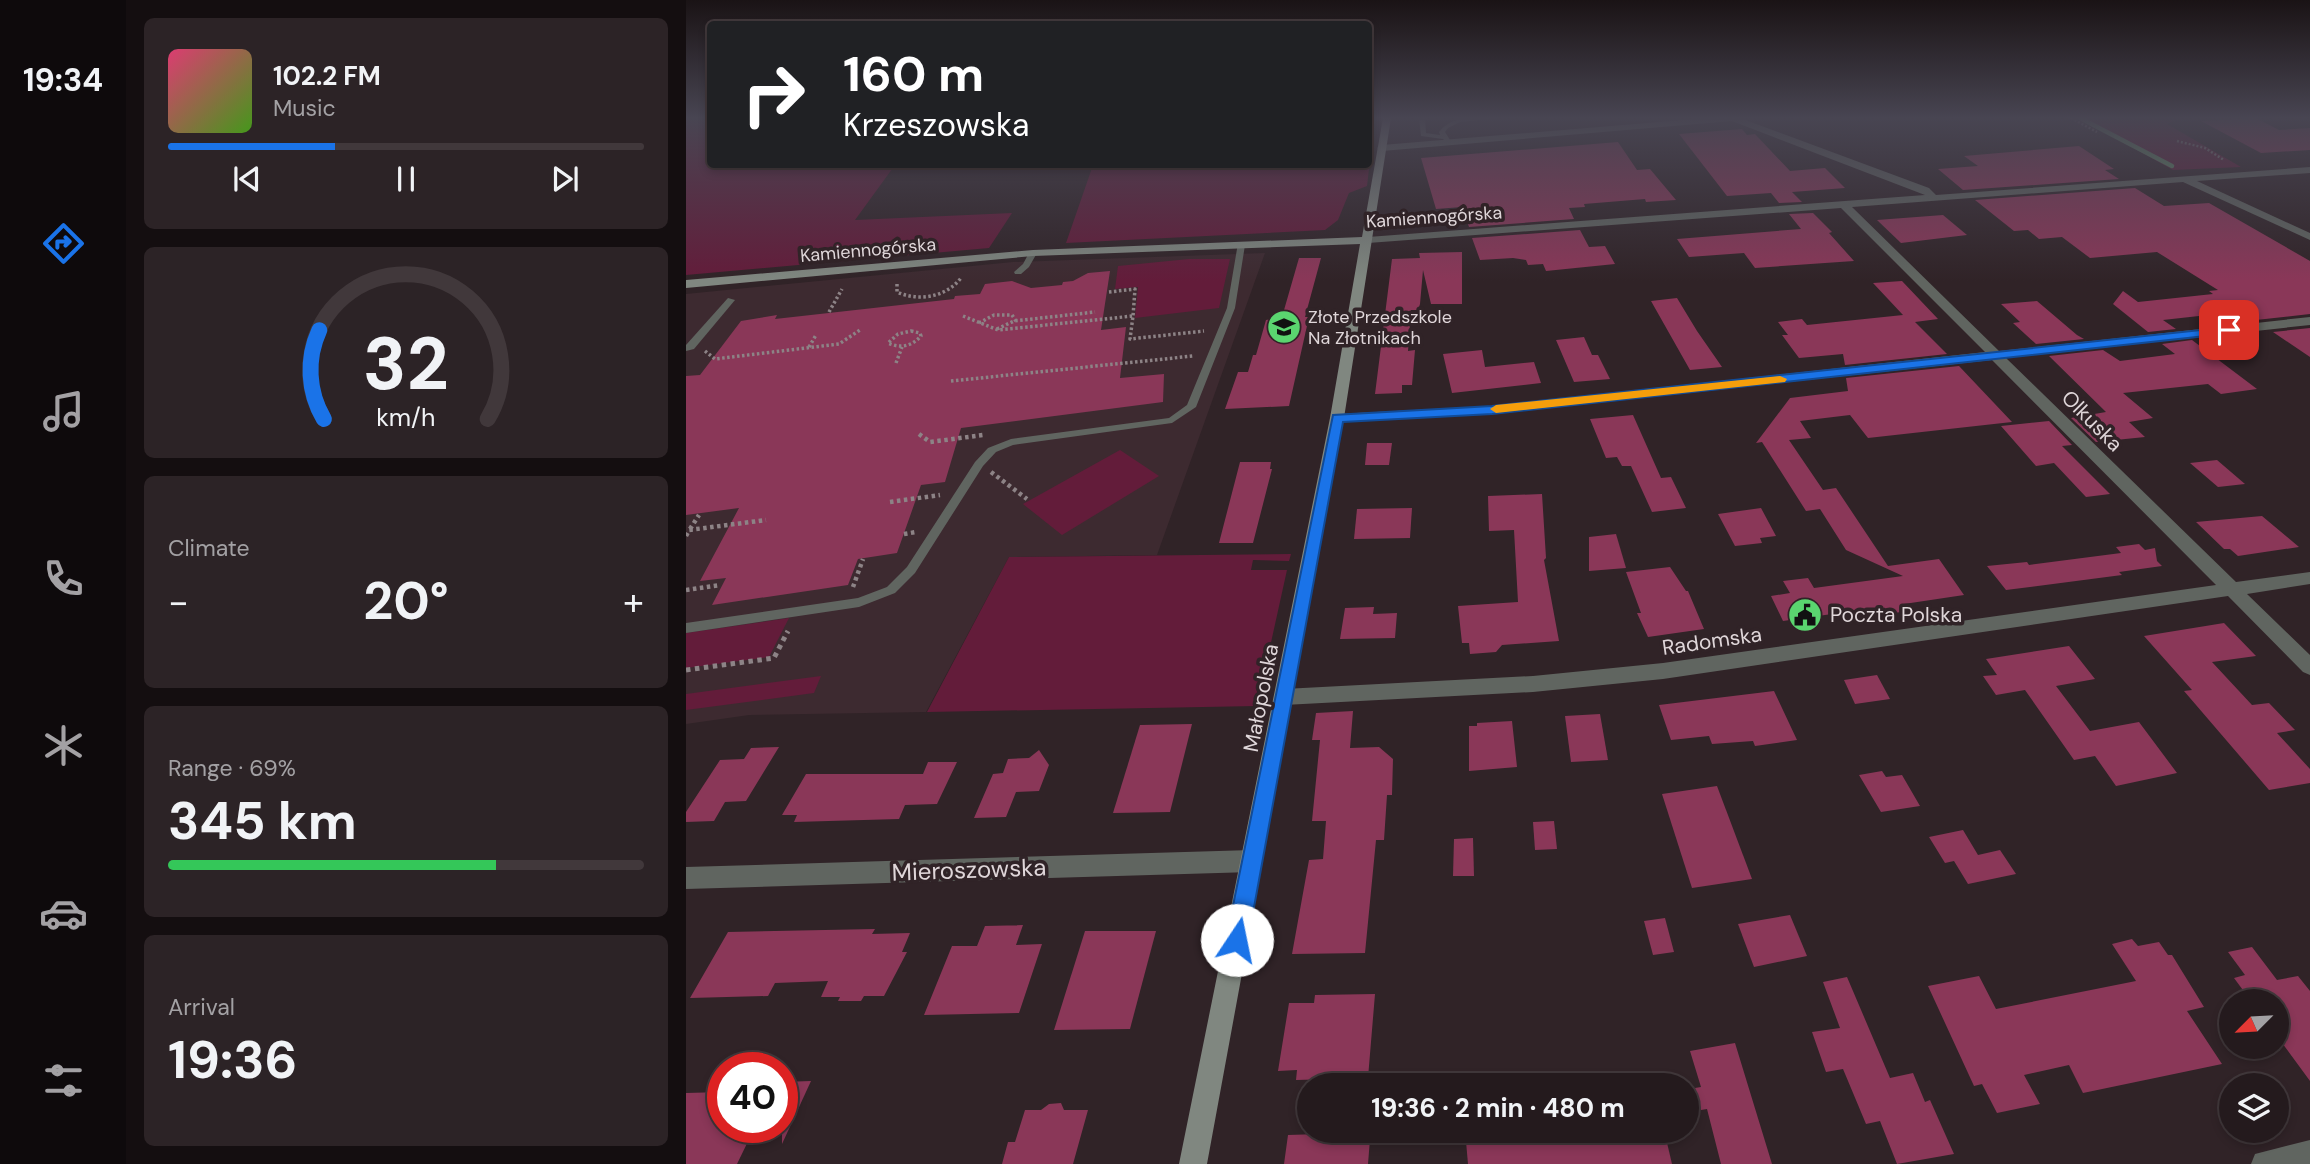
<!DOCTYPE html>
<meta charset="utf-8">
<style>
body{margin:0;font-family:"DM Sans",sans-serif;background:#2c2326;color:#f1f3f6;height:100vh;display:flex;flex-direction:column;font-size:26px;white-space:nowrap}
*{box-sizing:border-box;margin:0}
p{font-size:23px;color:#a3a1a4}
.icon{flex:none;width:38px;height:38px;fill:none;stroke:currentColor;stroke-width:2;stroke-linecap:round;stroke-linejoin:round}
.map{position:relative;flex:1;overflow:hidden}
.drawer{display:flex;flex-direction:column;gap:18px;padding:18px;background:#140e10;width:560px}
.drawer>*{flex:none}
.top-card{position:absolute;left:21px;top:21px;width:665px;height:147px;border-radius:7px;box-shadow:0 4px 10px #0003,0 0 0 2px #41383b;background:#202124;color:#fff;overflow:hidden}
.needle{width:46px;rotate:246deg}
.buttons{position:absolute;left:1533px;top:989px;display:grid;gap:14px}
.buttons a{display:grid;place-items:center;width:70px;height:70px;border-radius:50%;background:#241a1d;box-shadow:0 4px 10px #0003,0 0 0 2px #41383b;font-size:35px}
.speed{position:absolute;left:21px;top:1052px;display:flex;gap:14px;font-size:35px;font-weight:700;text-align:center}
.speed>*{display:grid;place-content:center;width:91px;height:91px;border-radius:50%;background:#241a1d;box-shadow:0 4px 10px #0003,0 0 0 2px #41383b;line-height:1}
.speed .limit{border:10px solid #d22;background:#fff;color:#111}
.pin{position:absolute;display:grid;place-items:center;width:60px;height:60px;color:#fff;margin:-30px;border-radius:14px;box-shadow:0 4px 10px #0006}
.me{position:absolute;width:77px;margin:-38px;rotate:11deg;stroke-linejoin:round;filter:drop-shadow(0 0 5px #0008)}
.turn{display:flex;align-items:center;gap:24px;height:147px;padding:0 21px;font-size:32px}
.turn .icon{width:91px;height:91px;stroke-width:2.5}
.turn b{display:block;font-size:49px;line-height:60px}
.big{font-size:52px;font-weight:700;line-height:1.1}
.drawer .tile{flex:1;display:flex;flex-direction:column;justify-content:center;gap:10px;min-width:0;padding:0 24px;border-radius:10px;background:#2c2326}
.drawer .dial{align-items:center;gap:0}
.dial svg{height:182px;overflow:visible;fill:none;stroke:#41383b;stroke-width:7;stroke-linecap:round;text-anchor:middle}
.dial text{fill:#f1f3f6;stroke:none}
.song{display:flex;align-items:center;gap:21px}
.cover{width:84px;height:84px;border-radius:10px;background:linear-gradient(135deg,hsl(340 70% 55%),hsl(100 70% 35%))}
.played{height:7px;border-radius:4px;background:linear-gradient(90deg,#1a73e8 35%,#41383b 35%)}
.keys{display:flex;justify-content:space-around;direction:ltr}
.heat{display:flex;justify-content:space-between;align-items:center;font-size:38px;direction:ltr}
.charge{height:10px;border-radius:5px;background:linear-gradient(90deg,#34c759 69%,#41383b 0)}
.trip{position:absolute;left:611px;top:1073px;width:402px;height:70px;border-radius:35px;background:#241a1d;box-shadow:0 4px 10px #0003,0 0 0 2px #41383b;font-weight:700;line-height:70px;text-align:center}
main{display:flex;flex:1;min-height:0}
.tab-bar{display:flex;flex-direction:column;width:126px;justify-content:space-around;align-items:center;background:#0e0a0c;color:#a3a1a4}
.tab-bar .icon{width:49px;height:49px}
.tab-bar .on{color:#1a73e8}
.tab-bar b{font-size:32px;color:#f1f3f6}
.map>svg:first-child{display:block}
.built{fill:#3d2a30}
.green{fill:#631c3a}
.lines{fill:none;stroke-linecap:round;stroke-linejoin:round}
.stream{stroke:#64956b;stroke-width:4.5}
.building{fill:#8a3758}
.path-far3{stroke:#8d8386;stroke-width:2.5;stroke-dasharray:2 2;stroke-linecap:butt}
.path-far2{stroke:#8d8386;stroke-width:3.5;stroke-dasharray:2.5 2.5;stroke-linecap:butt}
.path-far1{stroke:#8d8386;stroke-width:4.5;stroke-dasharray:3.5 3.5;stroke-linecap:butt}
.path{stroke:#8d8386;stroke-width:5;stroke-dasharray:4.5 4.5;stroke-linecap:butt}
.lane{fill:#606560;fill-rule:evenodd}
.street{fill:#606560;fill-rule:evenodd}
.secondary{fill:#808780;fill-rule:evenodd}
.route{fill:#1a73e8;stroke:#114b97;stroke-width:2}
.slow{fill:#f59e0b}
.labels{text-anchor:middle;stroke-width:7;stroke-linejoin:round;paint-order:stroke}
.far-street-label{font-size:18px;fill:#dfd6d9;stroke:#302327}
.far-poi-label{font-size:18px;fill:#dfd6d9;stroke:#302327;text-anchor:start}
.street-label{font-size:21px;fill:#dfd6d9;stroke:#302327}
.poi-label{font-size:21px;fill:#dfd6d9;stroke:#302327;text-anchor:start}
.near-street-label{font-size:24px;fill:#dfd6d9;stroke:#302327}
</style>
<main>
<nav class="tab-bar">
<b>19:34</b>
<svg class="icon on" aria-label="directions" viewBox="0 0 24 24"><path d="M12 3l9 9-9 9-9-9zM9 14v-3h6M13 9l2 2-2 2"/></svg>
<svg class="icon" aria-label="music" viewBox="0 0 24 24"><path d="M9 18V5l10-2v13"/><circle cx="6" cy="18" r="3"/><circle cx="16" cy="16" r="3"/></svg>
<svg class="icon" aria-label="phone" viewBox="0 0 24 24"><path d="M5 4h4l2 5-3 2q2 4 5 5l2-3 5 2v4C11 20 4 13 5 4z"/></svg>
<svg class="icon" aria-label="climate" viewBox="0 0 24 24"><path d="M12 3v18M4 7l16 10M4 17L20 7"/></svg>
<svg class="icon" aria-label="car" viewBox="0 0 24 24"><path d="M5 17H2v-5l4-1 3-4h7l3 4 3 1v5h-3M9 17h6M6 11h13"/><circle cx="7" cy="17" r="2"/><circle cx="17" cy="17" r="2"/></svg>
<svg class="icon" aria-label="filters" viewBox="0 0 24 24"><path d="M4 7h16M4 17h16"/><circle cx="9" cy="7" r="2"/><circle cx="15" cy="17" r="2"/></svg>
</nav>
<section class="drawer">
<div class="tile">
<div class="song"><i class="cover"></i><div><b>102.2 FM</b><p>Music</p></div></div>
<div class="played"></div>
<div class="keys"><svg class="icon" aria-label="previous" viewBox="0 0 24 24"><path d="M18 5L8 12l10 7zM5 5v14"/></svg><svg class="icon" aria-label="pause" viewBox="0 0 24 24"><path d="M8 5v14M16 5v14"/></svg><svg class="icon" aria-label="next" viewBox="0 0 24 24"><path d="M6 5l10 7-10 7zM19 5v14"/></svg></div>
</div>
<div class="tile dial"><svg viewBox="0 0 100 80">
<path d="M14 69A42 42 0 1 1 86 69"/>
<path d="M14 69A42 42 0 0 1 12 30" stroke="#1a73e8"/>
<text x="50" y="56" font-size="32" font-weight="700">32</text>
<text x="50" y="72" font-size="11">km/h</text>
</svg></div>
<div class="tile"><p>Climate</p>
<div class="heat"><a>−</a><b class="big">20°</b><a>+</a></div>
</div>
<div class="tile"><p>Range · 69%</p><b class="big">345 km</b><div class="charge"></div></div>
<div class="tile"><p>Arrival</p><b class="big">19:36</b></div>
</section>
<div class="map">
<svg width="1624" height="1164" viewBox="0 0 1624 1164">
<rect width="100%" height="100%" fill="#302327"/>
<path class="built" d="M579,253L471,555L323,557L240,712L63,715L0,724V294L327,262Z"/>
<g class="green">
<path d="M0,118H24V164L209,165L169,220L326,213L303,248L0,275Z"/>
<path d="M683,118H689L681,186L663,193L652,220L639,230L380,243L407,165L682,164Z"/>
<path d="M1393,118H1489L1491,119L1481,124L1555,167L1487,170Z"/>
<path d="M503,259H544L533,308L449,318L452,287L429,289L432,266Z"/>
<path d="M434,450L473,476L376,535L337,504Z"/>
<path d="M605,554L603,561L567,560L565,570H601L571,706L241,712L323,557Z"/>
<path d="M103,618L83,657L0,668V633Z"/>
<path d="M135,676L128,693L0,710V694Z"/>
</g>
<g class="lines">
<path class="stream" d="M1394,118L1486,166"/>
</g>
<g class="building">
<path d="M1570,118L1593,130L1624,128V150L1575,153L1515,121Z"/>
<path d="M1056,129L1061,135L1069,134L1104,171L1139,168L1159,188L1106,192L1116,202L1093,203L1085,193L1041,196L993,134Z"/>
<path d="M932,142L951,170L964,169L990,200L960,202L959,199L898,204L899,207L883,208L888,219L783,227L776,207L750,209L735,158Z"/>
<path d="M1393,146L1428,169L1419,170L1433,179L1277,190L1252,169L1292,166L1278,156Z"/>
<path d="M1449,188L1478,206L1523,203L1624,261V314L1570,320L1558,311L1477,320L1490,329L1462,332L1427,304L1437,291L1452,302L1527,294L1523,291L1532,290L1471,252L1404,258L1376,237L1353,239L1342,230L1328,231L1289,200Z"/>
<path d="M1127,213L1146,232L1143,233L1168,261L1069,268L1058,253L1003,257L991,239L1115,229L1103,214Z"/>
<path d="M1257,215L1281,235L1215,243L1191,220Z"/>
<path d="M894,230L903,247L919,246L929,264L860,271L857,264L842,265L840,260L827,258L794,260L786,238Z"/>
<path d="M776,252V304H745L737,270L734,304L732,310H725L722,351L729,350L726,385H716V393L689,394L706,259L734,258L733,253Z"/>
<path d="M613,258H635L619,317H623L603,406L539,409L552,372H562L567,355H570L580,320L596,317Z"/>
<path d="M424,271L415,330L440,327L434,378L478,374L477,402L275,428L259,482L235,485L211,553L172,559L162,585L26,605L40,578L14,581L53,508L0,515V376L14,375L55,321L91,315L89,319L268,299L269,296L294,294L299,284L326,281L345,288L376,285L377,282L387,281L402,273Z"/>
<path d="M1216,281L1252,319L1229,322L1261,354L1159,365L1157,354L1113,358L1096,335H1102L1092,322L1116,319L1121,325L1217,315L1187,283Z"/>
<path d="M991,298L1011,331L1036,367L1004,370L965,301Z"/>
<path d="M1351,301L1391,335L1398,339L1350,344L1327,323L1334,322L1315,304Z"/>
<path d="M1624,328V357L1587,332Z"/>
<path d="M898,337L906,355H912L924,379L888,382L870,340Z"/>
<path d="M1506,340L1571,389L1535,394L1522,384L1437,393L1467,418L1443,422L1459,437L1410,442L1385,418L1420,412L1363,356L1417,350L1434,361L1489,354L1476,344Z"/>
<path d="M796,350L799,367L848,362L855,383L766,393L757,354Z"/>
<path d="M1273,366L1326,422L1182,438L1164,415L1114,421L1125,438L1103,440L1137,490L1150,488L1202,566L1253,559L1278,595L1218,604L1223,611L1192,615L1188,608L1097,621L1085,596L1104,593L1097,581L1122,578L1128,588L1217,576L1160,550L1134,509L1120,511L1076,442L1070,443L1104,398L1162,391L1160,378Z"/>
<path d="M947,415L975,478L985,477L1000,508L966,512L945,466H936L931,457L920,458L904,419Z"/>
<path d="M1363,421L1386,445L1376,446L1424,494L1400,497L1368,463L1350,466L1315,426Z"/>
<path d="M681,443H706L703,465H679Z"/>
<path d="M1531,460L1559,484L1532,487L1504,463Z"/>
<path d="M554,462H585L584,469H586L567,543H533Z"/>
<path d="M856,494L860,558L858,560L873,641L816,645L810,652L784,654L783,643H776L772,606L832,602L828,530L803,531L802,496Z"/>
<path d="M726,508L724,538L668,539L671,509Z"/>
<path d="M1075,508L1090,536L1074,538L1076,543L1049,546L1032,514Z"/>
<path d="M1576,516L1613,547L1552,556L1544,549H1538L1510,522Z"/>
<path d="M930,534L940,568L903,571V537Z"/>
<path d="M1453,544L1459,550L1469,548L1471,561L1476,566L1433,572L1436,575L1320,590L1301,566L1341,562L1343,565L1435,553L1430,547Z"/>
<path d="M984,567L1000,591H1002L1018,629L962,637L951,613H955L940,572Z"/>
<path d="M688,607L687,614L711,613L709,638L654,639L659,608Z"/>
<path d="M1538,623L1570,656L1526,662L1566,705L1583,703L1609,730L1591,733L1624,769V783L1583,790L1498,691L1506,690L1458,636Z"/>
<path d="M1383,646L1409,679L1370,686L1404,731L1453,722L1491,773L1430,786L1409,756L1388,760L1339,690L1310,695L1297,676L1311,675L1300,659Z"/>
<path d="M1191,675L1204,699L1169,704L1158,680Z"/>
<path d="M1088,691L1111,740L1069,746L1067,741L1026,744L1023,736L985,740L973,705Z"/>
<path d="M667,711L664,748L693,747L707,759L706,795H701L698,840H690L679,953L606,954L623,860L637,859L640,821H626L634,740H626L630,713Z"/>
<path d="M914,714L922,760L885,762L879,716Z"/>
<path d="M826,721L831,767L783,771V726H791V723Z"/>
<path d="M506,724L484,812L427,813L454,725Z"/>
<path d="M93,747L60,801L39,802L28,821L0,822V812L34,760L58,759L65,748Z"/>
<path d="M353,750L363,765L353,791L330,792L320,817L288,818L307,774L317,773L322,759L343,758Z"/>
<path d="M242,762H271L251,804L219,805L213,819L108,822L111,815H96L120,774H237Z"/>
<path d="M1196,771L1200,777L1216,775L1234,806L1195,812L1173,775Z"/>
<path d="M1031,786L1066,879L1006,888L976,794Z"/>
<path d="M868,821L871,849L849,850L847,822Z"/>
<path d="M1277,830L1292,855L1314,850L1330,874L1282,884L1268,861L1259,863L1243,837Z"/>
<path d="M787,838L788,876H767L768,839Z"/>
<path d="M1104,915L1121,956L1068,967L1052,924Z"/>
<path d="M979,918L988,952L967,955L958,921Z"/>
<path d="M337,925L330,945L356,944L333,1013L238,1015L266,946H291L299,926Z"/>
<path d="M189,929L186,934L224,933L216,952H221L198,996H178L175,1001H152L154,997H135L142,981L89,983L82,996L4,998L42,932Z"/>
<path d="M399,931H470L444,1029L368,1030Z"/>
<path d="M1446,939L1452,946L1473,942L1482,955H1486L1518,1007L1501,1011L1536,1064L1397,1093L1383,1065L1338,1075L1354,1104L1311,1113L1296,1084L1288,1086L1242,986L1293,976L1310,1009L1450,981L1426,944Z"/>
<path d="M1566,947L1591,980L1612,976L1624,991V1081L1591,1036V1001H1565L1548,978L1559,975L1542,952Z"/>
<path d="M1161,977L1204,1078L1227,1073L1239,1102L1244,1100L1268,1154L1211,1164L1194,1121L1180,1124L1157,1069L1140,1072L1126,1032L1154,1028L1137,982Z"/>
<path d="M689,994L682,1078L610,1080L611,1070L592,1071L603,1003H628L629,995Z"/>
<path d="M1049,1043L1086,1164H1035L1021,1109L1015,1110L1009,1088L1015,1087L1004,1051Z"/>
<path d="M125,1081L96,1144V1082Z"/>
<path d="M37,1092V1127H69L51,1164H0V1093Z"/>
<path d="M375,1103L378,1110H402L387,1164H316L322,1142H329L339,1110H355L363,1104Z"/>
<path d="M779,1130H978L986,1164H782Z"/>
<path d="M633,1134L632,1138L684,1139L682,1164H598L602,1135Z"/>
</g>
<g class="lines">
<g class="path-far3">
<path d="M1385,118L1411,132"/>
<path d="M1491,141L1519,148L1538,160"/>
</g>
<g class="path-far2">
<path d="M211,284V292C233,302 260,297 275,278"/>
<path d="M423,292L449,289L447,316"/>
<path d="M143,312L156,289"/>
<path d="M277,316L312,330L447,316L444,339L518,331"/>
<path d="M293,323L308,315H326L330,321"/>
<path d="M311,329L328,321L409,312"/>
<path d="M225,331L234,333L235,336C226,346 215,349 202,343L212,334Z"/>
<path d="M123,347L130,335"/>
<path d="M19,351L29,359L153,344L174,330"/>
<path d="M210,363L216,347"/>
<path d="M265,381L507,356"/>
</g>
<g class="path-far1">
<path d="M233,434L244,442L297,435"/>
<path d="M305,472L341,499"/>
<path d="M204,502L254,495"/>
<path d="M4,529L13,515"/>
<path d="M218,534L230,532"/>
<path d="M0,536L3,530L80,520"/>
<path d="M167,587L177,559"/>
<path d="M0,590L34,585"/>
</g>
<path class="path" d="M0,670L88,658L102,631"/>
<g class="lane">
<path d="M733,118H739L740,133L754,135L753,132C767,114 793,116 813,118L774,122L762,128L759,132L766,143L763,145L757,139L735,136Z"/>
<path d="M552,243L559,245L549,308L510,407L486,423L327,445L310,452L297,466L229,573L209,593L173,607L0,633V623L172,598L201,587L221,567L289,462L302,448L325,439L483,418L501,405L541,308Z"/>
<path d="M344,251L351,253L343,267L335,274H329L328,272L337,264Z"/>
<path d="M42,298L49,300L8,349L0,351V345Z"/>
</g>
<g class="street">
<path d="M1021,118H1054L1243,188L1250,195L1624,167V173L1511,181L1624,233V240L1497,182L1166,207L1313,351L1624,317V325L1320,358L1550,582L1624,572V584L1561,594L1624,655V675L1617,672L1542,596L977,679L847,692L598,705L591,703L588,697L591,691L598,689L847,676L977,663L1530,585L1306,360L806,414L646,421L644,418L646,415L651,414L806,406L1299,352L1155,208L682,243L676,240L682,237L1239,195L1046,121L696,151L691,148L696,145Z"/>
<path d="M566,850L574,853L577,861L574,869L566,872L0,889V867Z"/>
<path d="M1624,1140V1164H1565L1569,1154Z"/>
</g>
<path class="secondary" d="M697,118H705L658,418L521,1164H493L644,418L674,244L347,256L0,288V280L347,250L676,237Z"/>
</g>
<linearGradient id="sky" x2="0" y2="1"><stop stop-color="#1a1315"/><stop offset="0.42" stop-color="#484552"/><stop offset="1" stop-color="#484552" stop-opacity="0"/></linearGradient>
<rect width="1624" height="281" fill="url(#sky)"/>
<path class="route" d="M1543,327L1547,328V333L806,414L657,422L562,940L559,948L551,951L543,948L540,940L647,415L806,406Z"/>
<path class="slow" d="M1094,376L1101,379L1099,382L810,413L804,409L810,405Z"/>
<defs>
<g id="school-disc" transform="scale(1.75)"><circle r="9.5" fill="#5ad56f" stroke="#302327"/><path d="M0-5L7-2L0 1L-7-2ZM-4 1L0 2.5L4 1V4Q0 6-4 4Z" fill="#111"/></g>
<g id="civic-disc" transform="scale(1.75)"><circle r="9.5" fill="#5ad56f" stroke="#302327"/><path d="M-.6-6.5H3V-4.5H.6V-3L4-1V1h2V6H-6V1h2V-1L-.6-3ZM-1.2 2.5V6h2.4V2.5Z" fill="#111"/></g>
</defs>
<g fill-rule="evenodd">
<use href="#school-disc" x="598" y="327"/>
<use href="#civic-disc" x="1119" y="615"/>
</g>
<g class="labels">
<g class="far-street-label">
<text transform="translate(748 217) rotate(-4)" y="6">Kamiennogórska</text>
<text transform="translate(182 250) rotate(-5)" y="6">Kamiennogórska</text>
</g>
<g class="far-poi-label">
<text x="622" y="323">Złote Przedszkole<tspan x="622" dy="21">Na Złotnikach</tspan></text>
</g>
<g class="street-label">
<text transform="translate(1406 421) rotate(45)" y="7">Olkuska</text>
<text transform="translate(1026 641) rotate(-8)" y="7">Radomska</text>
<text transform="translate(575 698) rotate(-79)" y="7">Małopolska</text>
</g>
<g class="poi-label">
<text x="1144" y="622">Poczta Polska</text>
</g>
<g class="near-street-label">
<text transform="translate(283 870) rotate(-2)" y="8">Mieroszowska</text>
</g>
</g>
</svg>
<div class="buttons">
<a><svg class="needle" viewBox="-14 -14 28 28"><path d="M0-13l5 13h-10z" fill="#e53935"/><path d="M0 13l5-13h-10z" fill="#a3a1a4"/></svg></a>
<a><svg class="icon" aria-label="layers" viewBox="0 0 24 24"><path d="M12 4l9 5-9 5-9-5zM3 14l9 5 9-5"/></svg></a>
</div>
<div class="speed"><div class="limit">40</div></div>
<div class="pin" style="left:1543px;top:330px;background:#d93025"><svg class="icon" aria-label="arrive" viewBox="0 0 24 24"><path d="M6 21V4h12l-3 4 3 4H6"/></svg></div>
<svg class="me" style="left:551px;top:940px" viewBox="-20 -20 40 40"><circle r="19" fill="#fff"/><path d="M0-13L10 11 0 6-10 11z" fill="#1a73e8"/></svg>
<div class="trip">19:36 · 2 min · 480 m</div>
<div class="top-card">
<div class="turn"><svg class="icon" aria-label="right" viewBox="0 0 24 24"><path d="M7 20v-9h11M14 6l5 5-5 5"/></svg><div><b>160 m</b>Krzeszowska</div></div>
</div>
</div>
</main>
